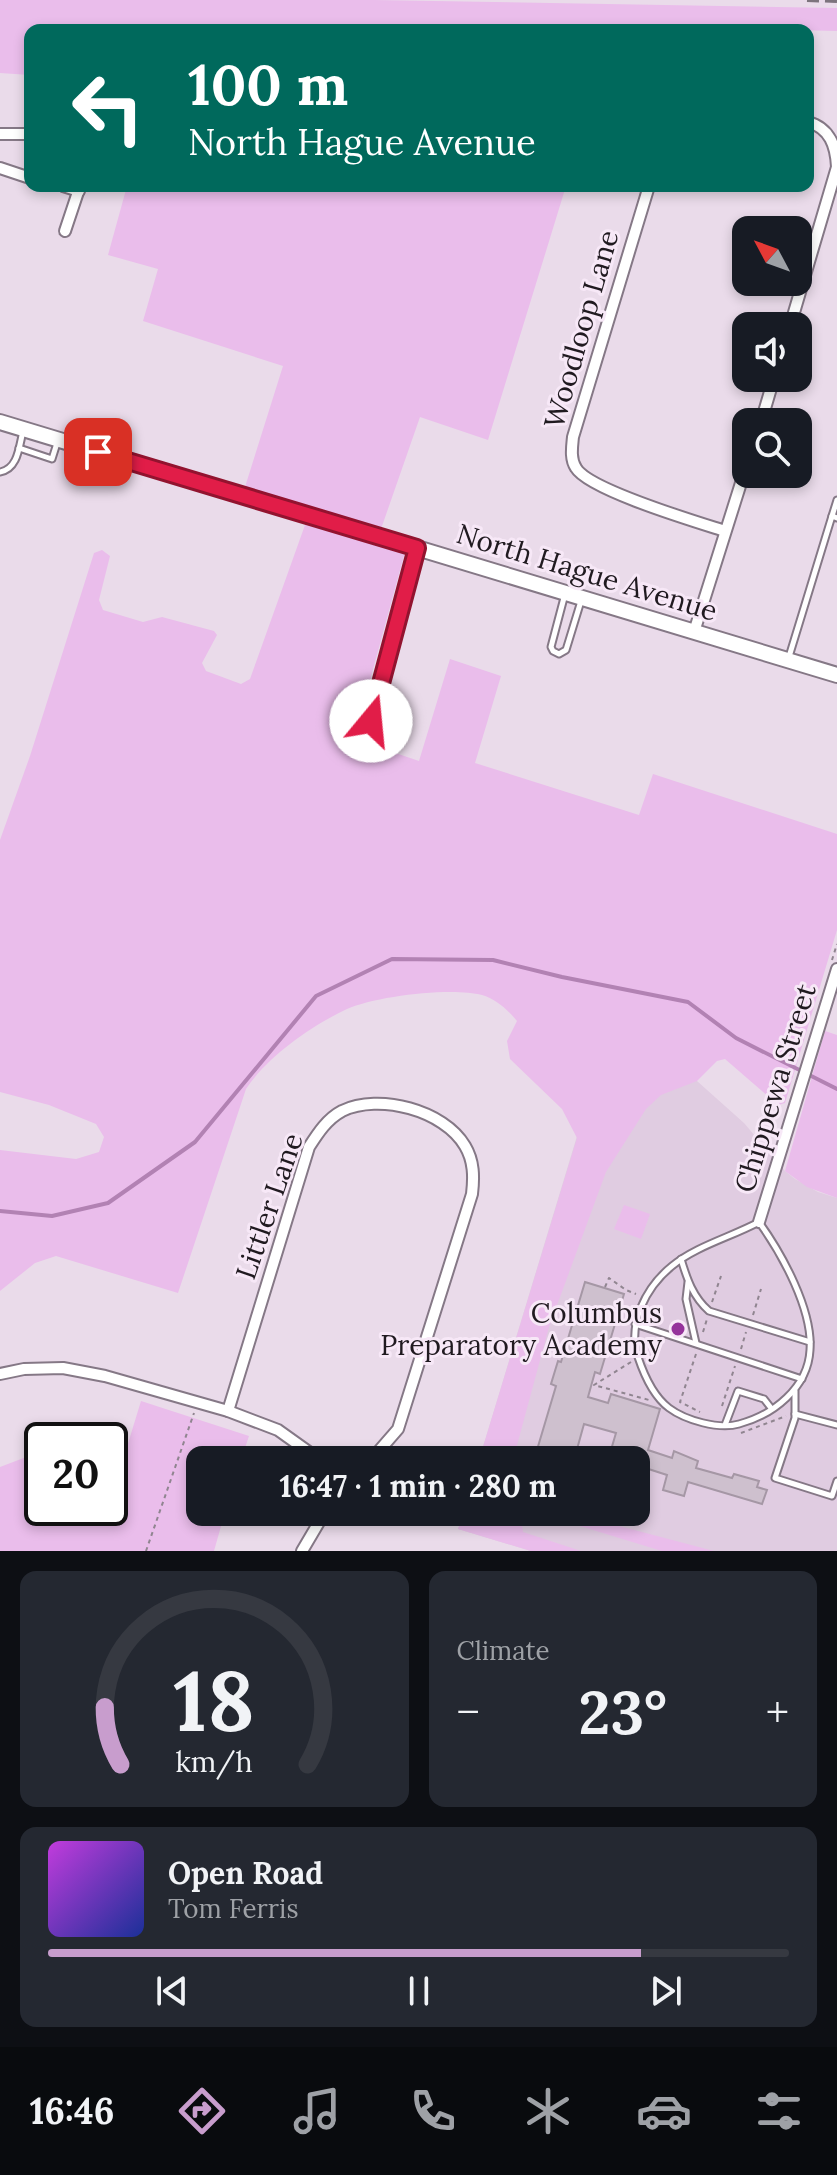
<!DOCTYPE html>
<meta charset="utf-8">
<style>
body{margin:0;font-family:Lora,serif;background:#242831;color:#f1f3f6;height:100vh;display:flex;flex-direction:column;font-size:30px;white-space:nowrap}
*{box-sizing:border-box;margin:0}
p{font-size:26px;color:#9ea1a6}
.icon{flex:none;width:44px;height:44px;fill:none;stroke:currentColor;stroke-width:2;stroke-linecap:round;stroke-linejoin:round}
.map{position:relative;height:1551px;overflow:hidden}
.side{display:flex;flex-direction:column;gap:20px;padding:20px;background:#0d0f14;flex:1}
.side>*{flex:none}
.hud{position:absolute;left:24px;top:24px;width:790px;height:168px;border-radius:16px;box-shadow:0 4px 12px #0003;background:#00695c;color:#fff;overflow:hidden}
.needle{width:52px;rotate:311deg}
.tools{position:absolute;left:732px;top:216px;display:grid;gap:16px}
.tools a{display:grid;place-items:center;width:80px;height:80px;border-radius:16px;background:#171b24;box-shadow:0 4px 12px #0003;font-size:40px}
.speed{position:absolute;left:24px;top:1422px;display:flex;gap:16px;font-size:40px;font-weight:700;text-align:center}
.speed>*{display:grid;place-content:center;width:104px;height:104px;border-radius:50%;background:#171b24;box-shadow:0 4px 12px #0003;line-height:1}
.speed .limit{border:4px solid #111;border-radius:12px;background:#fff;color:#111}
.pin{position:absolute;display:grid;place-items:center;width:68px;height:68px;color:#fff;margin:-34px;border-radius:16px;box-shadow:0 4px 12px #0006}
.me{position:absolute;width:88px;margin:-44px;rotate:17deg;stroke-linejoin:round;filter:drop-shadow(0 0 6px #0008)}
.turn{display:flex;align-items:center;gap:28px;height:168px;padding:0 32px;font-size:36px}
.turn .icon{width:104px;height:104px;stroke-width:2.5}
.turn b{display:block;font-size:56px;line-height:68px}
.big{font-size:60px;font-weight:800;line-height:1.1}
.side .widget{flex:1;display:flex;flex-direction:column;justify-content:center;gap:12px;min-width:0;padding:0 28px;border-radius:16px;background:#242831}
.side .dial{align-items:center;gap:0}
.dial svg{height:208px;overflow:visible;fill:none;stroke:#363941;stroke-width:7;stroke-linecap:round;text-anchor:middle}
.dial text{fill:#f1f3f6;stroke:none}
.song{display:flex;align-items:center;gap:24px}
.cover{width:96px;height:96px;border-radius:12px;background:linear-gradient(135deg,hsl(290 70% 55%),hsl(230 70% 35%))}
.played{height:8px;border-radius:4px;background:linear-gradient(90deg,#c89dcd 80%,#363941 80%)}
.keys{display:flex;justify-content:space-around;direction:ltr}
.heat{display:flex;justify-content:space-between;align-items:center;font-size:44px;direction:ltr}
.side .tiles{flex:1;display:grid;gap:20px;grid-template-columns:1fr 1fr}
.widget:last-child{grid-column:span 2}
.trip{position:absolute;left:186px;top:1446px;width:464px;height:80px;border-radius:16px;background:#171b24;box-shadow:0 4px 12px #0003;font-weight:800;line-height:80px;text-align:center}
.tabs{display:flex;height:128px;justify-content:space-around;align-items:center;background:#090b0e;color:#9ea1a6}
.tabs .icon{width:56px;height:56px}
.tabs .on{color:#c89dcd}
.tabs b{font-size:36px;color:#f1f3f6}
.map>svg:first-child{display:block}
.built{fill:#e0cce1}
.green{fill:#eabdeb}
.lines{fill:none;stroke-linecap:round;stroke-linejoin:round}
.stream{stroke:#b282b3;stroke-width:4}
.building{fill:#cec0ce;stroke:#a597a5;stroke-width:2}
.lane-casing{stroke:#857886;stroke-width:9}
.street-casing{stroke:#857886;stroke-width:14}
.secondary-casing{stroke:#857886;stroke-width:18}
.path{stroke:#908590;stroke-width:2;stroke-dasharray:4 4;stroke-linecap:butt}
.lane{stroke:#fff;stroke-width:5}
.street{stroke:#fff;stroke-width:10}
.secondary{stroke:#fff;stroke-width:14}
.rail{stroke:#7d737d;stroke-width:4;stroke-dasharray:12 6;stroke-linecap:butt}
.route-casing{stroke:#92132f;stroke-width:20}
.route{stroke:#e11d48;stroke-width:14}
.poi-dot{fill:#95339b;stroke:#f7e8f7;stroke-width:3}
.labels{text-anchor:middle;stroke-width:6;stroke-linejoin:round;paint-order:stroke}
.street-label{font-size:28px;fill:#201a20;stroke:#f7e8f7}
.poi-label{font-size:28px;fill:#201a20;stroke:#f7e8f7;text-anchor:end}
</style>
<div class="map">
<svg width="837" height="1551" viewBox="0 0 837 1551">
<rect width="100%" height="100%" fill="#eadbea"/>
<path class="built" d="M610,1027L672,1061L697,1081L744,1123L785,1171L795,1179L818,1192L837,1198V1551H531L458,1529L464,1512H636V1460H479Z"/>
<g class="green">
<path d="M0,0H374L837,8V31L615,26L613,30H30V75L0,73Z"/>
<path d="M127,186H566L488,440L420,417L381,529L245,487L283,366L143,321L158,269L108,255Z"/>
<path d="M305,525L377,542L405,552L354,739L419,761L450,659L501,676L475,763L639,815L653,774L837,834V930L785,1103L778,1105L725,1059L717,1061L697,1081L661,1095L646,1109L606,1172L549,1327L513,1460H479L577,1138L562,1109L510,1059L507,1041L517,1021C508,1010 496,999 482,995C452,987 376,996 347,1009C311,1026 268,1056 246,1089L178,1293L56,1256L35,1263L0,1291V1150L76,1159L99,1152L104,1137L96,1124L49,1105L0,1092V840L30,756L94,553L102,550L110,556L99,600L103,610L143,622L162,617L214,631L217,635L202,663L206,671L241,684L250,679Z"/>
<path d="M825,1031L837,1035V1198L807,1187L785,1171Z"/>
<path d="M624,1205L650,1214L641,1239L614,1229Z"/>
<path d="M141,1401L249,1436L241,1460H200V1512H225L214,1551H0V1467L42,1451V1508H110V1471L119,1473Z"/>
<path d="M464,1512H566L714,1551H662L560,1520L530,1518L522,1525L523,1532L581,1551H531L458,1529Z"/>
</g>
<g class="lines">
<path class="stream" d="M0,1211L52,1216L108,1203L195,1142L316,996L392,959L493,960L562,977L688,1002L736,1038L837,1089"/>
</g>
<path class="building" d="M585,1282L624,1294L600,1374L595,1372L588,1397L608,1403L611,1394L660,1409L648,1450L672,1458L674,1451L698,1461L696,1468L732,1478L734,1474L759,1481L757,1487L767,1490L762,1504L688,1482L684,1496L663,1490L667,1475L636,1465V1460H608L616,1433L584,1424L574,1460H534L556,1386L551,1384L558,1361L561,1362Z"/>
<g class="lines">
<g class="lane-casing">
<g id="lane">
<path d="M19,448L52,459L58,440"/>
<path d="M0,472C18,469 19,447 23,431"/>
<path d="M832,516L837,500"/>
<path d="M565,594L551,647L553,651L559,654L566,650L581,601"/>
<path d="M788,660L832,516L837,518"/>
<path d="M371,721L416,549"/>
<path d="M759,1222C782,1254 813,1310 810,1350C808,1388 773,1415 739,1424C719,1430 685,1420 669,1408C653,1396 644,1375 638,1357C627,1324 646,1287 672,1266C696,1246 731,1237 759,1222Z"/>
<path d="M681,1259C687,1279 693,1297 709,1311L810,1342"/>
<path d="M688,1282L686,1299L696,1343"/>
<path d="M635,1324L802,1379"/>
<path d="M795,1391V1418L775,1478L832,1496L837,1481"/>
<path d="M795,1414L837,1425"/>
<path d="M725,1425L738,1391L764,1399L771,1408"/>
</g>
</g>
<g class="street-casing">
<g id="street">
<path d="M0,134H30"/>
<path d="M0,168L30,178"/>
<path d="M63,186L79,191"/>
<path d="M649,186L573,437C572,447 570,459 576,468C589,490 697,522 725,531"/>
<path d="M65,231L80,186"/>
<path d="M790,326L837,167C836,146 830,128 808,122"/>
<path d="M761,422L774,378"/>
<path d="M694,632L746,467"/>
<path d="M759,1222L837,969"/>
<path d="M0,1374L24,1369L63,1368L105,1376L228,1411L278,1430L320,1460"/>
<path d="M228,1411L309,1147C318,1133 327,1119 342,1111C379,1093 444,1110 465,1146C474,1161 474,1177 472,1194L398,1429L371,1460"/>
<path d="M302,1551L325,1512"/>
</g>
</g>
<g class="secondary-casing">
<path id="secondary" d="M0,422L837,675"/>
</g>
<g class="path">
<path d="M832,960L837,944"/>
<path d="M605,1287L609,1278L626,1290L636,1294"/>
<path d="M712,1302L721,1276"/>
<path d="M753,1315L761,1289"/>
<path d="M703,1332L707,1319"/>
<path d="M741,1349L746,1332"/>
<path d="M696,1354L680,1402L700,1412"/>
<path d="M631,1362L594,1385L649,1400"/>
<path d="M722,1406L735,1366"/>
<path d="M741,1433L786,1416"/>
<path d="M146,1551L194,1413"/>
</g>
<use href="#lane" class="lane"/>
<use href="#street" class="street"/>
<use href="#secondary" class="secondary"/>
<path class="rail" d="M807,0L837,1"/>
</g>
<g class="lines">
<g class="route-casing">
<path id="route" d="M98,452L417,548L371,721"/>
</g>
<use href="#route" class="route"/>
</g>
<circle class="poi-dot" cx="678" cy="1329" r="8"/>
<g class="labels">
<g class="street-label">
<text transform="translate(581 329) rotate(-74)" y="10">Woodloop Lane</text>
<text transform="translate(587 572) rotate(17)" y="10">North Hague Avenue</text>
<text transform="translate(775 1088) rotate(-73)" y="10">Chippewa Street</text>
<text transform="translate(269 1206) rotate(-71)" y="10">Littler Lane</text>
</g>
<g class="poi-label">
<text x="662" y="1323">Columbus<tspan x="662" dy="32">Preparatory Academy</tspan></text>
</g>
</g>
</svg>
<div class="tools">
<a><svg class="needle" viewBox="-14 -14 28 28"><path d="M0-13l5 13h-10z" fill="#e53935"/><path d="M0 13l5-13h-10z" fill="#9ea1a6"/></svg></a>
<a><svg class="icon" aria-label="sound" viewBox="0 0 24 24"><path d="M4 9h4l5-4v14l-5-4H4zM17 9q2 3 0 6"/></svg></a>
<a><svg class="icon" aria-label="search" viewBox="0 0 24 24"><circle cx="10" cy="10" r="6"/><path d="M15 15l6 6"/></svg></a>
</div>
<div class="speed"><div class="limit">20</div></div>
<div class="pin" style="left:98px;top:452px;background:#d93025"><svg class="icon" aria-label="arrive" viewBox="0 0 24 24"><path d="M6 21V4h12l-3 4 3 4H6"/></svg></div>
<svg class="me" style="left:371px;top:721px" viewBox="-20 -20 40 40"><circle r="19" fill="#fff"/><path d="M0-13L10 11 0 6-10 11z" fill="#e11d48"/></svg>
<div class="trip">16:47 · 1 min · 280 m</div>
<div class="hud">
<div class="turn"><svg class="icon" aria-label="left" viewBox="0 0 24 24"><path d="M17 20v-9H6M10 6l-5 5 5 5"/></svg><div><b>100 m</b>North Hague Avenue</div></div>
</div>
</div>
<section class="side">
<div class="tiles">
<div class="widget dial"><svg viewBox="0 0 100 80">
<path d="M14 69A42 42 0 1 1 86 69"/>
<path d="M14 69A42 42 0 0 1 8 47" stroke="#c89dcd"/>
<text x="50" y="56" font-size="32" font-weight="700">18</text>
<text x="50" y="72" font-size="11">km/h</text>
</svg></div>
<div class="widget"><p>Climate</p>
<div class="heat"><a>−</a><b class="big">23°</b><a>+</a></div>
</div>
<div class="widget">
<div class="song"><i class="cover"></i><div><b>Open Road</b><p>Tom Ferris</p></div></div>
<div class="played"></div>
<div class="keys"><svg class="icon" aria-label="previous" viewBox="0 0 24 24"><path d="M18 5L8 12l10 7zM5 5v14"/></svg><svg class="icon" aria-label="pause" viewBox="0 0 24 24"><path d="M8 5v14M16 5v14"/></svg><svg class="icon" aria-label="next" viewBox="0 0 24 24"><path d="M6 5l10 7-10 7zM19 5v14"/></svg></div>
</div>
</div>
</section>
<nav class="tabs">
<b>16:46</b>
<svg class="icon on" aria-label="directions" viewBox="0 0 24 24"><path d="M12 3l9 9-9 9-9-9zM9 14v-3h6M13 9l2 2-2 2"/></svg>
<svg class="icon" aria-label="music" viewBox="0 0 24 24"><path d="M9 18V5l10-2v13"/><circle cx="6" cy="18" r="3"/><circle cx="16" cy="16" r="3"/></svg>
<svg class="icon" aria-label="phone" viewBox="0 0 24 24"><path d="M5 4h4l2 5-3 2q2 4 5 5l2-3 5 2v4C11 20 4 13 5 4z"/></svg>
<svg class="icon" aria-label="climate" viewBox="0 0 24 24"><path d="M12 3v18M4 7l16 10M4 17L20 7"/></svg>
<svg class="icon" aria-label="car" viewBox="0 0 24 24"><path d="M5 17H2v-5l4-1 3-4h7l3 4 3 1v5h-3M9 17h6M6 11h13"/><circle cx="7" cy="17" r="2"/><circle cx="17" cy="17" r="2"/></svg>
<svg class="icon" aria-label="filters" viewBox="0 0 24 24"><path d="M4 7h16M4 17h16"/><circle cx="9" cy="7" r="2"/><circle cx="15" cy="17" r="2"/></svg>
</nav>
